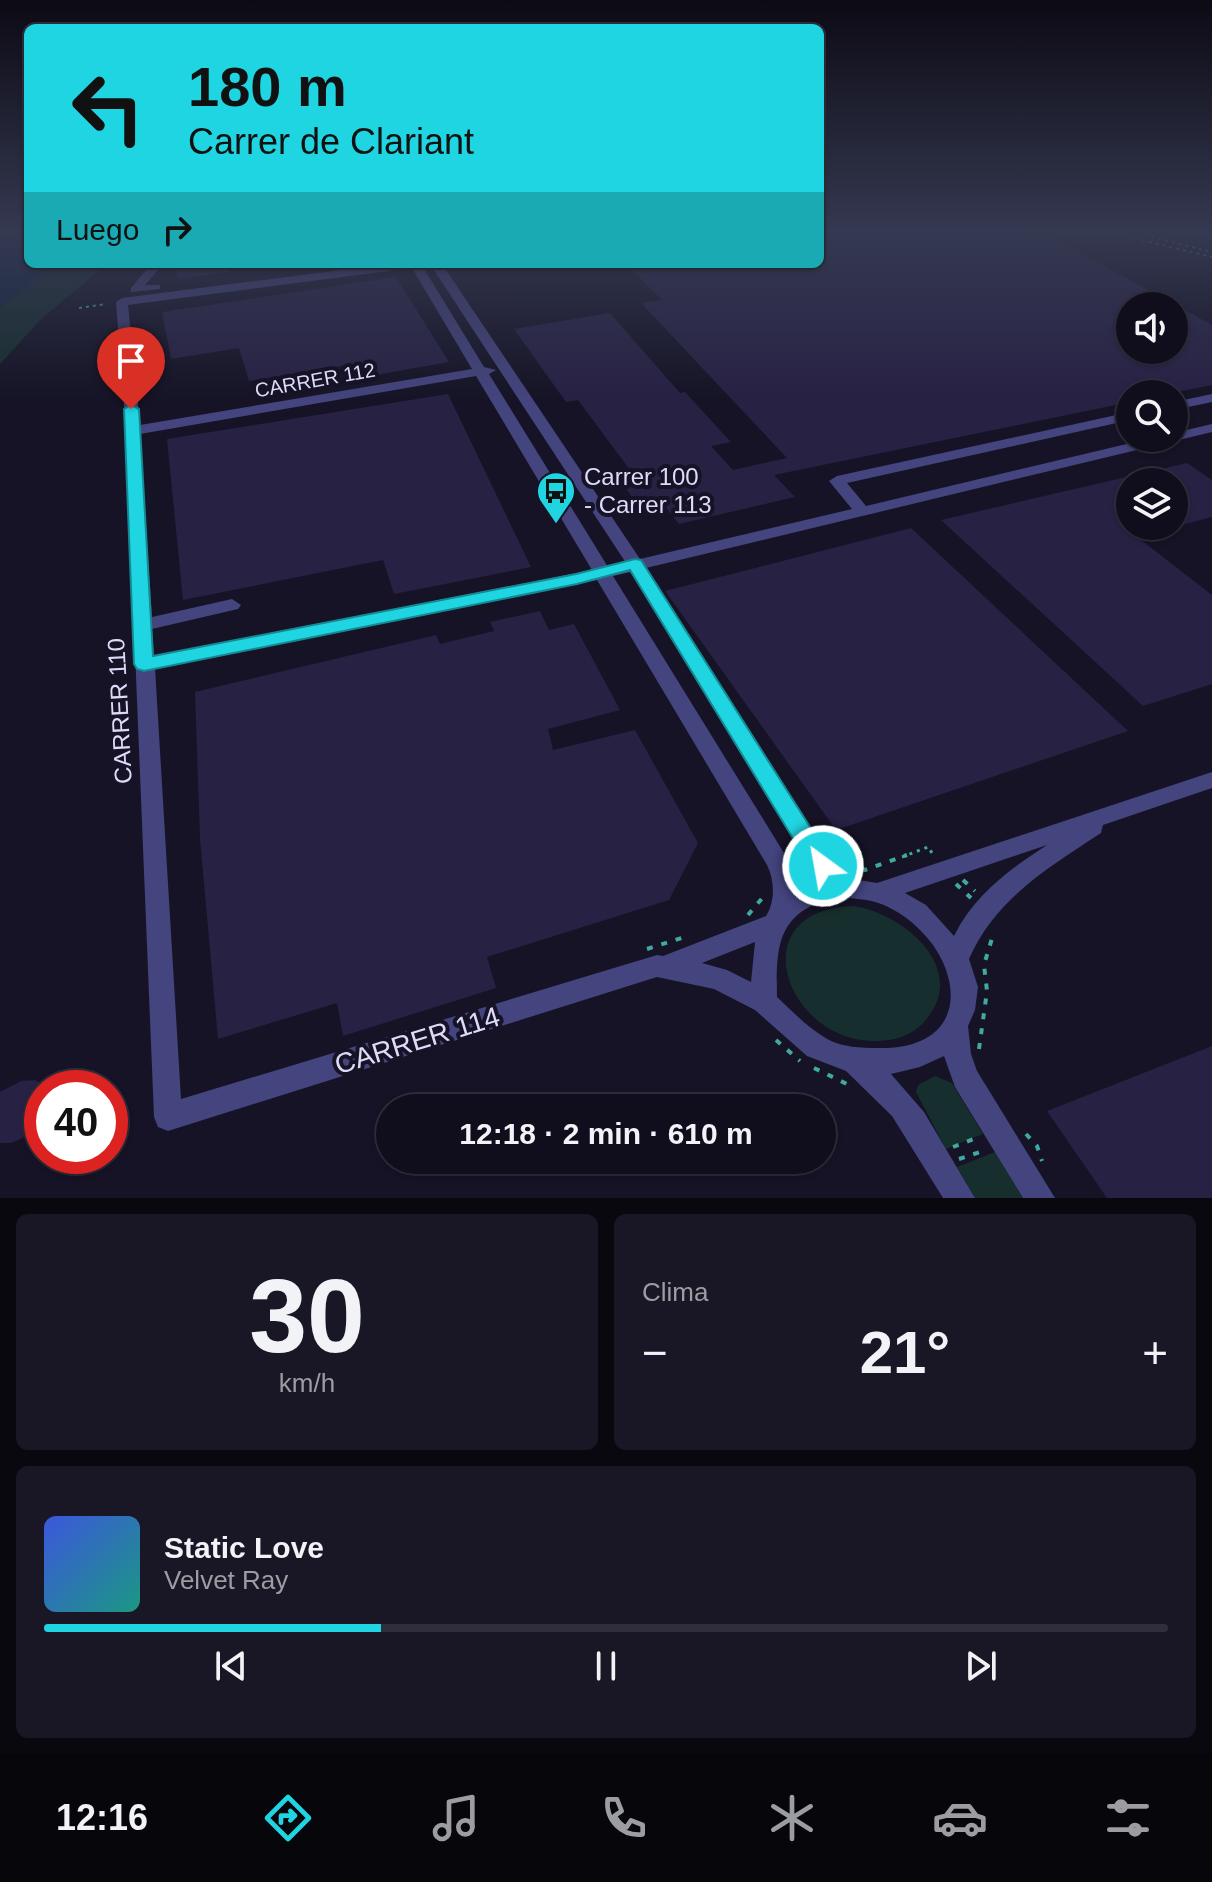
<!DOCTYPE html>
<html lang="es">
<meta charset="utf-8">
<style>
body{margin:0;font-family:Arial,sans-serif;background:#191725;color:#f1f3f6;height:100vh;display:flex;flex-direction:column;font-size:30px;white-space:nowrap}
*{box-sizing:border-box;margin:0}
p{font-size:26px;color:#9c9ca3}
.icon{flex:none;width:44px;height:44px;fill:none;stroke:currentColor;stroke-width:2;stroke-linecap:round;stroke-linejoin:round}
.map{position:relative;height:1198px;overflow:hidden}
.details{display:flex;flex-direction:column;gap:16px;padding:16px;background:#09080f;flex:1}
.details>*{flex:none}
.top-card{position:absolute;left:24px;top:24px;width:800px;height:244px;border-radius:12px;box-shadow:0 2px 6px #0004,0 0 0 2px #302e3b;background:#20d5e2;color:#111;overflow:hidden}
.buttons{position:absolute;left:1116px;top:292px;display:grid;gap:16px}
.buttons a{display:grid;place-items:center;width:72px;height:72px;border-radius:50%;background:#100e1c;box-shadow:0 2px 6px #0004,0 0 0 2px #302e3b;font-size:40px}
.speed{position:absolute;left:24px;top:1070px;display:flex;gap:16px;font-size:40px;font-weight:700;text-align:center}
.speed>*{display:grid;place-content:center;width:104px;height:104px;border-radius:50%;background:#100e1c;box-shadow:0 2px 6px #0004,0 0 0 2px #302e3b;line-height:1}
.speed .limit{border:12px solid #d22;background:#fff;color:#111}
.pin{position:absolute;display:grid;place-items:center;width:68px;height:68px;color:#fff;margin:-82px -34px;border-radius:50% 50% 50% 0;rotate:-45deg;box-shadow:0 0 8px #0007}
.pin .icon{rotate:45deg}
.me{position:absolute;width:88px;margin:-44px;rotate:328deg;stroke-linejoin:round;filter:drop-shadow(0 0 6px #0008)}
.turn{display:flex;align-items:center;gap:28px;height:168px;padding:0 32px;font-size:36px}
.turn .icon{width:104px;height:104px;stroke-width:2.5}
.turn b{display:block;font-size:56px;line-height:68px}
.then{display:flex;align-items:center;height:76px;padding:0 32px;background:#0003;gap:16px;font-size:30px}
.big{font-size:60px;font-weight:700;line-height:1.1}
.details .card{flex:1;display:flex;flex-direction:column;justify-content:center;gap:12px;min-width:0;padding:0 28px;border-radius:12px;background:#191725}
.details .dial{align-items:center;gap:0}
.dial b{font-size:104px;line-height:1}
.song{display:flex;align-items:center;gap:24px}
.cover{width:96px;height:96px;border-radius:12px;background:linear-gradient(135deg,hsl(230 70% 55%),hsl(170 70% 35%))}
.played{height:8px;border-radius:4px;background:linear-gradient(90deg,#20d5e2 30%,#302e3b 30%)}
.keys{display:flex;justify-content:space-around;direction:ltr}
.heat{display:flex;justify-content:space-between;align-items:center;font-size:44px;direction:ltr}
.details .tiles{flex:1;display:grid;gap:16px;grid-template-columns:1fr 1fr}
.card:last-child{grid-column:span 2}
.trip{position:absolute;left:376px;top:1094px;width:460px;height:80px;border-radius:40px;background:#100e1c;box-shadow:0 2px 6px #0004,0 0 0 2px #302e3b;font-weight:700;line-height:80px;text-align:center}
.menu{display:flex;height:128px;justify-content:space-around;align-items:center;background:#06060b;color:#9c9ca3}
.menu .icon{width:56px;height:56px}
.menu .active{color:#20d5e2}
.menu b{font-size:36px;color:#f1f3f6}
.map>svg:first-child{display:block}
.green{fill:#162e2d}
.water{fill:#112440}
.building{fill:#272144;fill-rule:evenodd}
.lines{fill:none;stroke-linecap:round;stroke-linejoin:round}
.path-far2{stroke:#40aaa0;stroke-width:2;stroke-dasharray:3 4;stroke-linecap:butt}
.path-far1{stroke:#40aaa0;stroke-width:3;stroke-dasharray:3 5;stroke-linecap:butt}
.path{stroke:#40aaa0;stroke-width:4;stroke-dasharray:6 9;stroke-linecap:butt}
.minor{fill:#44447e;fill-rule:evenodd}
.route{fill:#20d5e2;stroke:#158a93;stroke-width:2}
.labels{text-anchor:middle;stroke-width:8;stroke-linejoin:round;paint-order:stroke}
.far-street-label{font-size:20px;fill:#dedbfa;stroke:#151325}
.poi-label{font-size:24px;fill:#dedbfa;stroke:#151325;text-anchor:start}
.street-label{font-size:24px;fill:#dedbfa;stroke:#151325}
.near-street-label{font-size:28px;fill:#dedbfa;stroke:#151325}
</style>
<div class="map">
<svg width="1212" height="1198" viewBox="0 0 1212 1198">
<rect width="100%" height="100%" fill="#151325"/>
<g class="green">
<path d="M53,264H107L41,319L0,364V307Z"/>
<path d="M853,906C899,912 967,964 929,1016C920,1029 905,1038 889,1040C790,1055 734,910 853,906Z"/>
<path d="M935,1076L952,1083L983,1134L946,1149L916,1092L918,1085Z"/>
<path d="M995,1152L1023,1198H975L957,1167Z"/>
</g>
<path class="water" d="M0,232H28V264H53L0,307Z"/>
<g class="building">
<path d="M820,232H1042L1212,325V385L1167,394H1130V402L774,475L795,497L679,524L667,509L645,514L617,477L633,474L578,400L566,402L514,329L610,313L680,393L685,392L731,442L711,446L733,470L787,458L641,303L662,300L626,264H820ZM1130,306H1174V350H1130Z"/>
<path d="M174,264H228V272L178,279Z"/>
<path d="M396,277L449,362L353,379L346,365L249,381L239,348L171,359L162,312Z"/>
<path d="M448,394L531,567L394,594L383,560L183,600L167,439Z"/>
<path d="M1187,463L1212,480V517L1174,527V482H1130V526H1158L1159,530L1136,536L1212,595V684L1143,706L941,520Z"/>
<path d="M911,528L1128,731L836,830L665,591Z"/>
<path d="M540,611L549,630L574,624L620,710L548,729L553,750L635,730L698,843L669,900L487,957L496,988L343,1036L337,1003L218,1039L200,839L195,692L436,635L440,644L494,631L490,622Z"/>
<path d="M1212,1046V1198H1107L1047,1111Z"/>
<path d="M35,1080L42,1084V1123L27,1136L11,1143H0V1092L21,1081Z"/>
</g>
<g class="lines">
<g class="path-far2">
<path d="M1108,232L1212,257"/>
<path d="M1131,232L1212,252"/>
<path d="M79,308L107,304"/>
</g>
<path class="path-far1" d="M902,857L928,847L934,856"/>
<g class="path">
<path d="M847,865L865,870L907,855"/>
<path d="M963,880L975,891"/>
<path d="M956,884L971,898"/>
<path d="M748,915L764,896"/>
<path d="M647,949L688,936"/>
<path d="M776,1040L800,1061"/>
<path d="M979,1049L987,991L984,965L993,935"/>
<path d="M814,1068L847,1084"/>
<path d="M1026,1134L1037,1146L1042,1161"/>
<path d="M953,1147L979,1137"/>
<path d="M959,1159L986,1150"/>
</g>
<g class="minor">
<path d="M151,264H163L145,285H160V289L131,292V288Z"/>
<path d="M388,264H421L484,367L496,370L489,374L608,567L626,563L430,264H442L640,559L852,509L829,481L837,476L1130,412V420L847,483L866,506L1152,438H1174V433L1212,424V432L646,568L831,859L847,878L877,883L1212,772V788L1103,825L1101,833C1048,868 995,899 969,959L978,987L975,1010L968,1026L971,1054L977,1071L1055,1198H1023L955,1087L944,1056L920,1067L891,1074L924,1112L975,1198H943L892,1116L846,1071L807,1056L755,1010L714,989L657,977L168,1131L158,1127L154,1117L126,431L116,302L122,298ZM412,268L472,369L140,425L128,305ZM476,376L592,570L154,656L152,629L238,609L241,605L232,599L152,617L140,434ZM631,572L815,873L821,881L796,890V876L784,853L613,576ZM597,580L767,865C775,881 775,902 766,916L663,956L657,955L181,1099L155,668ZM1047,845C1010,869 974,895 954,936L926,905L905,893ZM836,897C852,898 869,899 884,905C962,940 986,1051 877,1048C862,1048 842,1047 829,1040C809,1029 793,1012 777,997C776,943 778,912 836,897ZM755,942L751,982L727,970L702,963Z"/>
<path d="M1212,394V402L1174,410V402Z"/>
</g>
</g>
<linearGradient id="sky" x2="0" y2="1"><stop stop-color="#0c0a14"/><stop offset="0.58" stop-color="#353951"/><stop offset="1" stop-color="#353951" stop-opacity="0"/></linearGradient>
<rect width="1212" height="400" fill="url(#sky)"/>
<path class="route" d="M131,405L139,409L153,656L576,574L635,559L641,560L831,860L835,866L831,873L823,876L814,873L630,570L577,584L144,671L137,669L134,664L124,409Z"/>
<defs>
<g id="bus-pin" transform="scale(2)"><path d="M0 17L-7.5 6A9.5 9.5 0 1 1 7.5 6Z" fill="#20d5e2" stroke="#151325"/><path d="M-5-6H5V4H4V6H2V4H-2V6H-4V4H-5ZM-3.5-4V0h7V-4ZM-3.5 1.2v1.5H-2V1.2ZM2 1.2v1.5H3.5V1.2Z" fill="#111"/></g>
</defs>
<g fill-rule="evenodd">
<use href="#bus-pin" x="556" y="491"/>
</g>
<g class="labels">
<g class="far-street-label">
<text transform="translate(315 380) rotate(-10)" y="7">CARRER 112</text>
</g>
<g class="poi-label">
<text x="584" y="485">Carrer 100<tspan x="584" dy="28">- Carrer 113</tspan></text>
</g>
<g class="street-label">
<text transform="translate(120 711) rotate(-93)" y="8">CARRER 110</text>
</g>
<g class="near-street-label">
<text transform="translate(417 1040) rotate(-17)" y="10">CARRER 114</text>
</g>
</g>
</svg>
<div class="buttons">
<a><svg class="icon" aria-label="sound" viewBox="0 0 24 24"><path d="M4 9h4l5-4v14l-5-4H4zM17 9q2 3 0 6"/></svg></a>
<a><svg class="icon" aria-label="search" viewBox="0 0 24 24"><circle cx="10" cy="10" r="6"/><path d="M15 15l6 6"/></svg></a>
<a><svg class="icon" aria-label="layers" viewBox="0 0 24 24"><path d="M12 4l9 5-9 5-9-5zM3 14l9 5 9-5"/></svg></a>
</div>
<div class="speed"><div class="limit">40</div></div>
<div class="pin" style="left:131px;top:409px;background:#d93025"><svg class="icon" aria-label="arrive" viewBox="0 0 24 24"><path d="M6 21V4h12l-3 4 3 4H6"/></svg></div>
<svg class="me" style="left:823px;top:866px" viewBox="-20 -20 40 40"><circle r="17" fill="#20d5e2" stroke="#fff" stroke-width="3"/><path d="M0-11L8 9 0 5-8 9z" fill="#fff"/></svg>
<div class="trip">12:18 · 2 min · 610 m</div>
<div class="top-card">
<div class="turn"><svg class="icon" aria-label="left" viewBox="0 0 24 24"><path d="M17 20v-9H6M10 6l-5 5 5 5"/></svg><div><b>180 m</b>Carrer de Clariant</div></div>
<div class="then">Luego<svg class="icon" aria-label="right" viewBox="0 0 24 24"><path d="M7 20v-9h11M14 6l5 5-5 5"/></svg></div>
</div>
</div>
<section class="details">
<div class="tiles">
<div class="card dial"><b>30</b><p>km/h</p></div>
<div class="card"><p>Clima</p>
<div class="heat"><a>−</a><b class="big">21°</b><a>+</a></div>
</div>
<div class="card">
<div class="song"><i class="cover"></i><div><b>Static Love</b><p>Velvet Ray</p></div></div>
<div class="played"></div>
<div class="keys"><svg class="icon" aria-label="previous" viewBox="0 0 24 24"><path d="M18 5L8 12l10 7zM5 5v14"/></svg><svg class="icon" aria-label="pause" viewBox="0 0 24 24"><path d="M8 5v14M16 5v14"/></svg><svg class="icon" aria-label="next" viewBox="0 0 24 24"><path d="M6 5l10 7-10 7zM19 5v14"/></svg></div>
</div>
</div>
</section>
<nav class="menu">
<b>12:16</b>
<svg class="icon active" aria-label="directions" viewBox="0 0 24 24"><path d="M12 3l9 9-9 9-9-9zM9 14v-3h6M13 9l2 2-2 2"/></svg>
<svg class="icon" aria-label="music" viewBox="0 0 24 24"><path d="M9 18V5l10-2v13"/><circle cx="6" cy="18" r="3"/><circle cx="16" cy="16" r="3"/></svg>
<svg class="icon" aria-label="phone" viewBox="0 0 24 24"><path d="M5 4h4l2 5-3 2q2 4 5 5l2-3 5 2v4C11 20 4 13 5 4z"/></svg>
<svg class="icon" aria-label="climate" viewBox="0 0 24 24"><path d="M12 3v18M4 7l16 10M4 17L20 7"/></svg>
<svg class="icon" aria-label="car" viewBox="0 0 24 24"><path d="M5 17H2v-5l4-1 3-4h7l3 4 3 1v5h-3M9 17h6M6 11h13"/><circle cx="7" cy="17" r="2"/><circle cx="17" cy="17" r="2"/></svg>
<svg class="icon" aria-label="filters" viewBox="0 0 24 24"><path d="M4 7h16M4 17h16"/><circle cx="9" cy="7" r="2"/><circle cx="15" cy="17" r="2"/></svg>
</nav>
